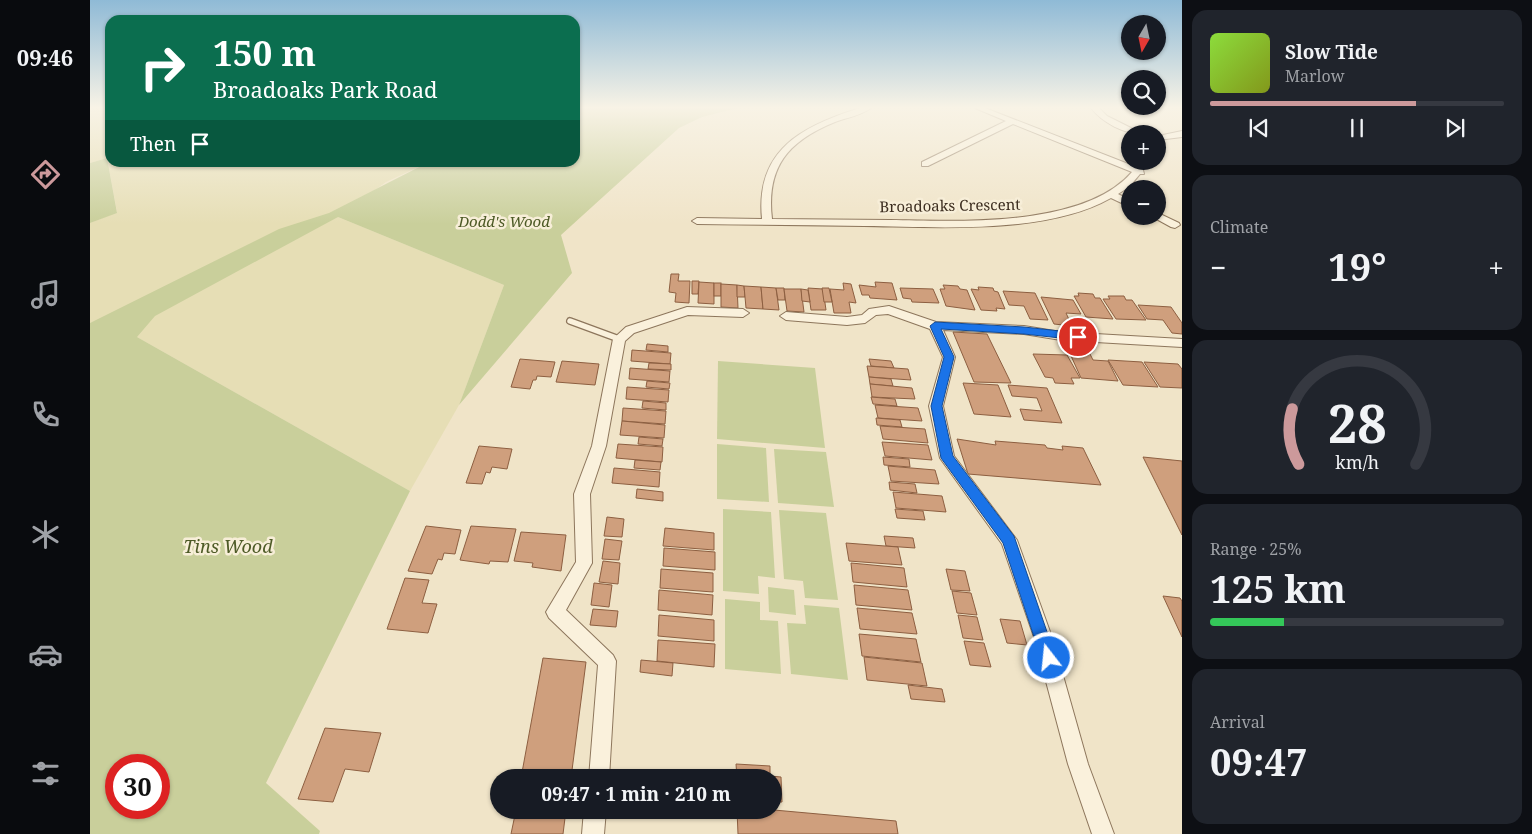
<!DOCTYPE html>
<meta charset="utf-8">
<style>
body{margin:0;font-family:"Noto Serif",serif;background:#20242c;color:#f1f3f6;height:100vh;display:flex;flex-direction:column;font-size:19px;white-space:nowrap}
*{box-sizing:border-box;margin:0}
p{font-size:16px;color:#9ea1a6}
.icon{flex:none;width:28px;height:28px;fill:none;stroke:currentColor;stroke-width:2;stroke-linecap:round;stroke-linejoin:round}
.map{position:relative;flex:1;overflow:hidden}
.details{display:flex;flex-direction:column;gap:10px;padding:10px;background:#0d0f14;width:350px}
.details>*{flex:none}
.guide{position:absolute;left:15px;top:15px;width:475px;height:152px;border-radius:15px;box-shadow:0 1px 4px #0004;background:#0b6e4f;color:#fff;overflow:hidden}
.needle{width:32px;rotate:189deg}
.controls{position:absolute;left:1031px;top:15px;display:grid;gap:10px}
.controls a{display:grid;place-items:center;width:45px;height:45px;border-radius:50%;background:#171b24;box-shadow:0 1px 4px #0004;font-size:25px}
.speed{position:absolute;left:15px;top:754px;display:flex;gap:10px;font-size:25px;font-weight:700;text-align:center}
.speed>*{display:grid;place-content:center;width:65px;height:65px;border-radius:50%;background:#171b24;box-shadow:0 1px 4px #0004;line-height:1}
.speed .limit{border:8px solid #d22;background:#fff;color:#111}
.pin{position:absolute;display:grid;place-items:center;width:42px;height:42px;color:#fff;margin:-21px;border:2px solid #fff;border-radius:50%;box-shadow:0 1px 5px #0007}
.me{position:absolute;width:55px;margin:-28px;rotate:344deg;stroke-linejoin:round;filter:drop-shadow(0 0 4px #0008)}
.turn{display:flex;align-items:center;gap:18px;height:105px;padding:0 25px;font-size:22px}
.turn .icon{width:65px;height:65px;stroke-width:2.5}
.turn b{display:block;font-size:35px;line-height:42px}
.then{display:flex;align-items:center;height:48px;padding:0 25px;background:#0003;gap:10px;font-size:19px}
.big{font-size:38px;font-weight:700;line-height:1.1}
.details .card{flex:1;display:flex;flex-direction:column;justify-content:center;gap:8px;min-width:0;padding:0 18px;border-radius:15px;background:#20242c}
.details .dial{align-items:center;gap:0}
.dial svg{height:130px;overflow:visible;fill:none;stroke:#363941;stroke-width:7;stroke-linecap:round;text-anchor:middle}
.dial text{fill:#f1f3f6;stroke:none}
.song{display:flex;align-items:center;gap:15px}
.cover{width:60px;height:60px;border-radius:8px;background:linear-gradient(135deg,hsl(90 70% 55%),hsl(70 70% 35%))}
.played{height:5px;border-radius:2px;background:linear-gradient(90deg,#cc999b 70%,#363941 70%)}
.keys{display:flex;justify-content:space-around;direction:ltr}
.heat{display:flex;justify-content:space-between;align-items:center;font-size:28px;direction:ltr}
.charge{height:8px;border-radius:4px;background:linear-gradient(90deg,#34c759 25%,#363941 0)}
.trip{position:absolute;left:400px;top:769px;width:292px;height:50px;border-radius:25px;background:#171b24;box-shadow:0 1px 4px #0004;font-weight:700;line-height:50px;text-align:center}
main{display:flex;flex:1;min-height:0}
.tabs{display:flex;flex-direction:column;width:90px;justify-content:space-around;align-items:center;background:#090b0e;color:#9ea1a6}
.tabs .icon{width:35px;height:35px}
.tabs .active{color:#cc999b}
.tabs b{font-size:22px;color:#f1f3f6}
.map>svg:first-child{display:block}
.farmland{fill:#e6deb5}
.green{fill:#c9cf9b;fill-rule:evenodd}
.building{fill:#cf9f7d;stroke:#8d5f41}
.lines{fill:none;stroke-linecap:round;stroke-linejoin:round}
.lane-casing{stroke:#8d765c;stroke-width:8}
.street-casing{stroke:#8d765c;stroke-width:2}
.lane{stroke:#faf1dc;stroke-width:5.5}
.street{fill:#faf1dc;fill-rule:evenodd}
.route{fill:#1a73e8;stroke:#114b97}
.labels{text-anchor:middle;stroke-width:5;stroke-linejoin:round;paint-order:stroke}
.far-street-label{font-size:15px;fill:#3d2e20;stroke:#f7eed8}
.far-park-label{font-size:15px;font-style:italic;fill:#4d5a26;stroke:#f7eed8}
.park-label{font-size:18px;font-style:italic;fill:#4d5a26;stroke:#f7eed8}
</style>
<main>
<nav class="tabs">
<b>09:46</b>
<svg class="icon active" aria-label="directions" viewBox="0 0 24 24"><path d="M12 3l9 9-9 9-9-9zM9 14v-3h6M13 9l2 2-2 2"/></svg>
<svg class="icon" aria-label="music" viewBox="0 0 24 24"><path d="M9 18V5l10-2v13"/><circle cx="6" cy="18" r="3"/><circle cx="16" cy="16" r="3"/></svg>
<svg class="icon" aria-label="phone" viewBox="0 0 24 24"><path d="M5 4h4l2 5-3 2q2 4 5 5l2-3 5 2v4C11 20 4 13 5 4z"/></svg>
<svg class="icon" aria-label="climate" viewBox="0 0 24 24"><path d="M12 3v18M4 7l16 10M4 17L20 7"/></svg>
<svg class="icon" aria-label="car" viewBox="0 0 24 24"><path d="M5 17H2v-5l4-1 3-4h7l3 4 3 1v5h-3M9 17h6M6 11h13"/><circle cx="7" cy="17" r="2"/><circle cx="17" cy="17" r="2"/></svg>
<svg class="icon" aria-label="filters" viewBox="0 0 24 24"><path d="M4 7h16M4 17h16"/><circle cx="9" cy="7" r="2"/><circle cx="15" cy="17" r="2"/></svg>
</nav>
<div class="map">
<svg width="1092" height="834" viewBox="0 0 1092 834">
<rect width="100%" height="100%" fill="#f0e4c8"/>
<path class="farmland" d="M0,108H20V162L337,163L296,182L248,217L414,285L369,405L320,491L47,337L8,320L0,323V223L27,212L17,158L0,163Z"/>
<g class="green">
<path d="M485,108H648L612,117L589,128L471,235L482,273L369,405L414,285L248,217L65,316L47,337L320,491L176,783L230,831L229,834H0V323L189,229L239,213L337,163L485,162ZM26,765H69V808H26Z"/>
<path d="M17,158L27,213L0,223V163Z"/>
<path d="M628,361L725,368L735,448L627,439Z"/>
<path d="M627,444L676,448L679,502L627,499Z"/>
<path d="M684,449L736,452L744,507L688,503Z"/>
<path d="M633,509L681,512L685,578L668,576L669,594L633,591Z"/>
<path d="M689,510L736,513L748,600L715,598L713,581L694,579Z"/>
<path d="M678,587L704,590L706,615L679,612Z"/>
<path d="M635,599L670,602V620L688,621L691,674L635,669Z"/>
<path d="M714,605L749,608L758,680L701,674L697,623L716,624Z"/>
</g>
<g class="building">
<path d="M581,274H589L588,281H600L599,303L585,302L586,293L579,292Z"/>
<path d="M602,281H609L608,294H602Z"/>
<path d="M609,282L624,283V304L608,303Z"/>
<path d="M785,282L802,283L807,300L780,298L779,295H772L769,285L786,287Z"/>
<rect x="624" y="283" width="7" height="13"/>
<path d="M753,283L761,284L766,303L759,302L761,313H744L740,289L754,290Z"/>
<path d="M631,284L647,285L648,308L631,307Z"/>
<path d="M647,285L654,286L655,297H647Z"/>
<path d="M853,285L868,286L870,289L877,290L885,310L856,306L850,289H855Z"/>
<path d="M654,286L671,287L673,309L656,308Z"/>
<path d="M671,287L686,288L689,310L673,309Z"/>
<path d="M888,287L903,288L904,291L908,292L915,309L906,308L907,311L891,310L881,289L889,290Z"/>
<path d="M686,288H694L695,300H688Z"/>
<path d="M718,288L733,289L736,310H721Z"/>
<path d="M732,288H739L742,302H734Z"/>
<path d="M810,288L843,289L849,303L822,302L821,299L813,298Z"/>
<path d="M694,289H711L714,312L697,311Z"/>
<path d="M711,289L718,290L720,302L712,301Z"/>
<path d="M913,291L945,293L958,320L940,319L934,306L919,305Z"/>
<path d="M988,293L1003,294L1005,298H1010L1023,319L996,317L984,296H989Z"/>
<path d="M1018,296H1034L1036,300H1042L1056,320L1026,319L1013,299H1020Z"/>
<path d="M951,297L983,300L991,314L976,313L982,326L964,324Z"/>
<path d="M1048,305L1081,307L1092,323V334L1082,333L1073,320L1057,319Z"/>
<path d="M863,332L897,334L921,383L884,382Z"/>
<path d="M557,344L578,346V352L556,350Z"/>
<path d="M977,347L997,348L1003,360L1018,361L1028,381L991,378Z"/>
<path d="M542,350L581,353L580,364L541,361Z"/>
<path d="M943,354L977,355L990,378H981L984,384L965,383L963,378L955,377Z"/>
<path d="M430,359L465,362L461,377L447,376L446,380H443L440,389L421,387Z"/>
<path d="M779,359L801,361L804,368L781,366Z"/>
<path d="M1018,360L1052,362L1068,387L1033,385Z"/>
<path d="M472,361L509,364L505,385L466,382Z"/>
<path d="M1054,362L1088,364L1092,369V388L1070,387Z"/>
<path d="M559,363L581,364V370L558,369Z"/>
<path d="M777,366L818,369L821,380L779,377Z"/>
<path d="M540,368L580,371L579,382L539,379Z"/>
<path d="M779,377L801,379L803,386L780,384Z"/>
<path d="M557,381L580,383L579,389L556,387Z"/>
<path d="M873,383L908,385L921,417L884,414Z"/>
<path d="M780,384L822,388L825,399L782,397Z"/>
<path d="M918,385L957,388L972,423L934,420L930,409L952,411L947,398L922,396Z"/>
<path d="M537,387L579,390L578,402L536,399Z"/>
<path d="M781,397L805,399L807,406L783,404Z"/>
<path d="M553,401L576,403V410L552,408Z"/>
<path d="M785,405L828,408L832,421L788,418Z"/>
<path d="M533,408L576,411L575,424L532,421Z"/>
<path d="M786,418L810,420L812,427L787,425Z"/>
<path d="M532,421L575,425L574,438L530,435Z"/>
<path d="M790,426L835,429L838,443L793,439Z"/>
<path d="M549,437L573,439L572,446L548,444Z"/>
<path d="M867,439L906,445L905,441L955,445L957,448L973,450L972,446L993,448L1011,485L878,474Z"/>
<path d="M792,442L838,445L842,460L795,456Z"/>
<path d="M528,444L573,447L572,462L526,458Z"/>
<path d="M389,446L422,449L417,469L402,467L400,473L396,472L392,484L376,483Z"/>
<path d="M793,457L819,459L820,467L794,465Z"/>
<path d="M1053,457L1092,461V535Z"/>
<path d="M545,460L571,462L570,470L544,468Z"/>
<path d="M798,466L845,470L849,484L801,481Z"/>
<path d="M524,468L570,472L569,487L522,483Z"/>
<path d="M799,482L825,484L827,493L800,490Z"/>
<path d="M547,489L573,492V501L546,498Z"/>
<path d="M803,492L852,496L856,512L806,508Z"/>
<path d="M805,509L833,511L835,520L807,518Z"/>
<path d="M517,517L534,519L532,537L514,536Z"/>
<path d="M336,526L371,530L365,554L354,553L352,560L348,559L342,574L318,571Z"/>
<path d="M381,526L426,529L418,562L400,561L399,564L370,560Z"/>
<path d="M575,528L624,533V550L573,546Z"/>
<path d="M431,532L476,535L471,571L442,567L443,563L424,561Z"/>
<path d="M794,536L823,538L825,548L796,546Z"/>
<path d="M515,539L532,541L529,560L512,559Z"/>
<path d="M756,543L808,547L812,565L759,561Z"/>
<path d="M574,548L625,552V570L573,566Z"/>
<path d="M513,561L530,563L528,584L509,582Z"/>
<path d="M761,563L814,568L817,587L763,582Z"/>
<path d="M571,569L623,573V592L570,588Z"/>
<path d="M856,569L875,571L880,591L861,590Z"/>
<path d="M315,578L339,580L332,603L347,604L338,633L297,629Z"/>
<path d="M504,583L522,585L519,607L501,605Z"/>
<path d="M764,585L818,590L822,610L766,605Z"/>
<path d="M569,590L623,595L622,615L568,610Z"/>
<path d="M862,591L881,593L887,615L867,613Z"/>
<path d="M1073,596L1090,598L1092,601V637Z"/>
<path d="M767,608L822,613L827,634L770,629Z"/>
<path d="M503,609L528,611L526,627L500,625Z"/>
<path d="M569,615L624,620V641L568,636Z"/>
<path d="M868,615L887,617L893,640L873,638Z"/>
<path d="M910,619L930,621L937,645L917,643Z"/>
<path d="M769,634L826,639L831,662L772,656Z"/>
<path d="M568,640L625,644L624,667L567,661Z"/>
<path d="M874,641L894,643L901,667L880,665Z"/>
<path d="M774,657L832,663L837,686L777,680Z"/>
<path d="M453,658L496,662L481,778H431Z"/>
<path d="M551,660L583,663L582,676L550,672Z"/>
<path d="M818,685L852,689L855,702L821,699Z"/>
<path d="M235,728L291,733L279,772L255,769L243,802L208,799Z"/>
<path d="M646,764L680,766V776L691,777L692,802H684V778H647Z"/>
<path d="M684,802V810L806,821L808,834H648L647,810H684Z"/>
<path d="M426,810H476L473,834H421Z"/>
</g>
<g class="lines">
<g class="lane-casing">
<path id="lane" d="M480,321L529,339"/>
</g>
<g class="street-casing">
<g id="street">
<path d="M770,108H781C772,115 756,118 745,122C698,141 676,167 682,219C721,219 760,220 800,220C868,221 994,228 1042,172L923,124L838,166H832V162L916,121L885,108H895L1046,167L1051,161H1060L1053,170L1054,174H1050L1039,187L1028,194L1040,200V207L1021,198C956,235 848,227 774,226C718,225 663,225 607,224L602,221L607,218L672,219C665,150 712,126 770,108Z"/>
<path d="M1001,108H1009L1017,116L1053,134C1034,134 1013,123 1001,108Z"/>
<path d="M1092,131V137L1068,140V136Z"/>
<path d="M1068,213L1089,223L1090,225L1085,228L1081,227L1061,216H1068Z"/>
<path d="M799,306L846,322L934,326L971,332L1092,339V347L971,340L934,334L853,330L865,357L853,406L864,456L927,540L963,640L998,764L1024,834H1002L978,764L945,640L912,544L850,458L839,406L853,357L840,329L798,314L786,315L775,323L757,325L696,320L690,316L696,312L757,317L772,315L779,309Z"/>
<path d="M597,307L653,309L659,313L653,317L598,315L544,333L535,341L516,446L500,494L502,563L476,610L523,655L526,661L519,778H499L508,665L459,618L456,612L486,562L484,494L502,446L523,339L536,327Z"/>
<path d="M494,810H516L514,834H492Z"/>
</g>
</g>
<use href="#lane" class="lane"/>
<use href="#street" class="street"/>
</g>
<linearGradient id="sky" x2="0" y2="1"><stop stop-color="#8fbad6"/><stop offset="0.48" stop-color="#f8f3e6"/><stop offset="1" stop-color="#f8f3e6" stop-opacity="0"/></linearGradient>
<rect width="1092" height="224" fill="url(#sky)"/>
<path class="route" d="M845,322L934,327L988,333L993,337L988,340L934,334L851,329L864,357L852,406L863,456L924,536L966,658L964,663L959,665L954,663L951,658L913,543L851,458L841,406L854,357L840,326Z"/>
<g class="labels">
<g class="far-street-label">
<text transform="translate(860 206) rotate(-1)" y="5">Broadoaks Crescent</text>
</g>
<g class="far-park-label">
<text x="414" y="227">Dodd's Wood</text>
</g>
<g class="park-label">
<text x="138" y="553">Tins Wood</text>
</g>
</g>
</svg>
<div class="controls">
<a><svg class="needle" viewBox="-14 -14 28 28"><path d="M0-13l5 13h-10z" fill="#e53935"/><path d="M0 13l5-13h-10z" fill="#9ea1a6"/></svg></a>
<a><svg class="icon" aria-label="search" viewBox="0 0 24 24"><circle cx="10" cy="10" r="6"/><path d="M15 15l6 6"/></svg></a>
<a>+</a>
<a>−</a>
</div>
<div class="speed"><div class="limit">30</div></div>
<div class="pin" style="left:988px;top:337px;background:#d93025"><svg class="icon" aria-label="arrive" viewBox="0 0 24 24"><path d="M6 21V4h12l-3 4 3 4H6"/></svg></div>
<svg class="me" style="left:959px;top:658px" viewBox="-20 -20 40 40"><circle r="17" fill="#1a73e8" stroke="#fff" stroke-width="3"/><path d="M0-11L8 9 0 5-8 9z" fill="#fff"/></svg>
<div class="trip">09:47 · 1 min · 210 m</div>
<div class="guide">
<div class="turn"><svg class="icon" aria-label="right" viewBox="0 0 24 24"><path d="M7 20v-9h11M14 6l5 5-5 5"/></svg><div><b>150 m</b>Broadoaks Park Road</div></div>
<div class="then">Then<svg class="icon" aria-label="arrive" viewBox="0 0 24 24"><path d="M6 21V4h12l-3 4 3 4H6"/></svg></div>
</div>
</div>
<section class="details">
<div class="card">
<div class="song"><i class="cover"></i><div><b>Slow Tide</b><p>Marlow</p></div></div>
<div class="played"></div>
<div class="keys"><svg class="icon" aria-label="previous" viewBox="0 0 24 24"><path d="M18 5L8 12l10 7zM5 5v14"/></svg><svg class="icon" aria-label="pause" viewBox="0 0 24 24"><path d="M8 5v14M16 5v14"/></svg><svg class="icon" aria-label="next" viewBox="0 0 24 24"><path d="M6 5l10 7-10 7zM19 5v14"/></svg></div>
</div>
<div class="card"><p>Climate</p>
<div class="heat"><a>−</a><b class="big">19°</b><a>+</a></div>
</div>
<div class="card dial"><svg viewBox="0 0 100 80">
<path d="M14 69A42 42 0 1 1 86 69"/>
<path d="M14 69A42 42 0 0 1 10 35" stroke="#cc999b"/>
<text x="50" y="56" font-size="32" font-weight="700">28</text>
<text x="50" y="72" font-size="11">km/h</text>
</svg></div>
<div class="card"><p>Range · 25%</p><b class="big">125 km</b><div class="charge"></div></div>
<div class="card"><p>Arrival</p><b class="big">09:47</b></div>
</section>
</main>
